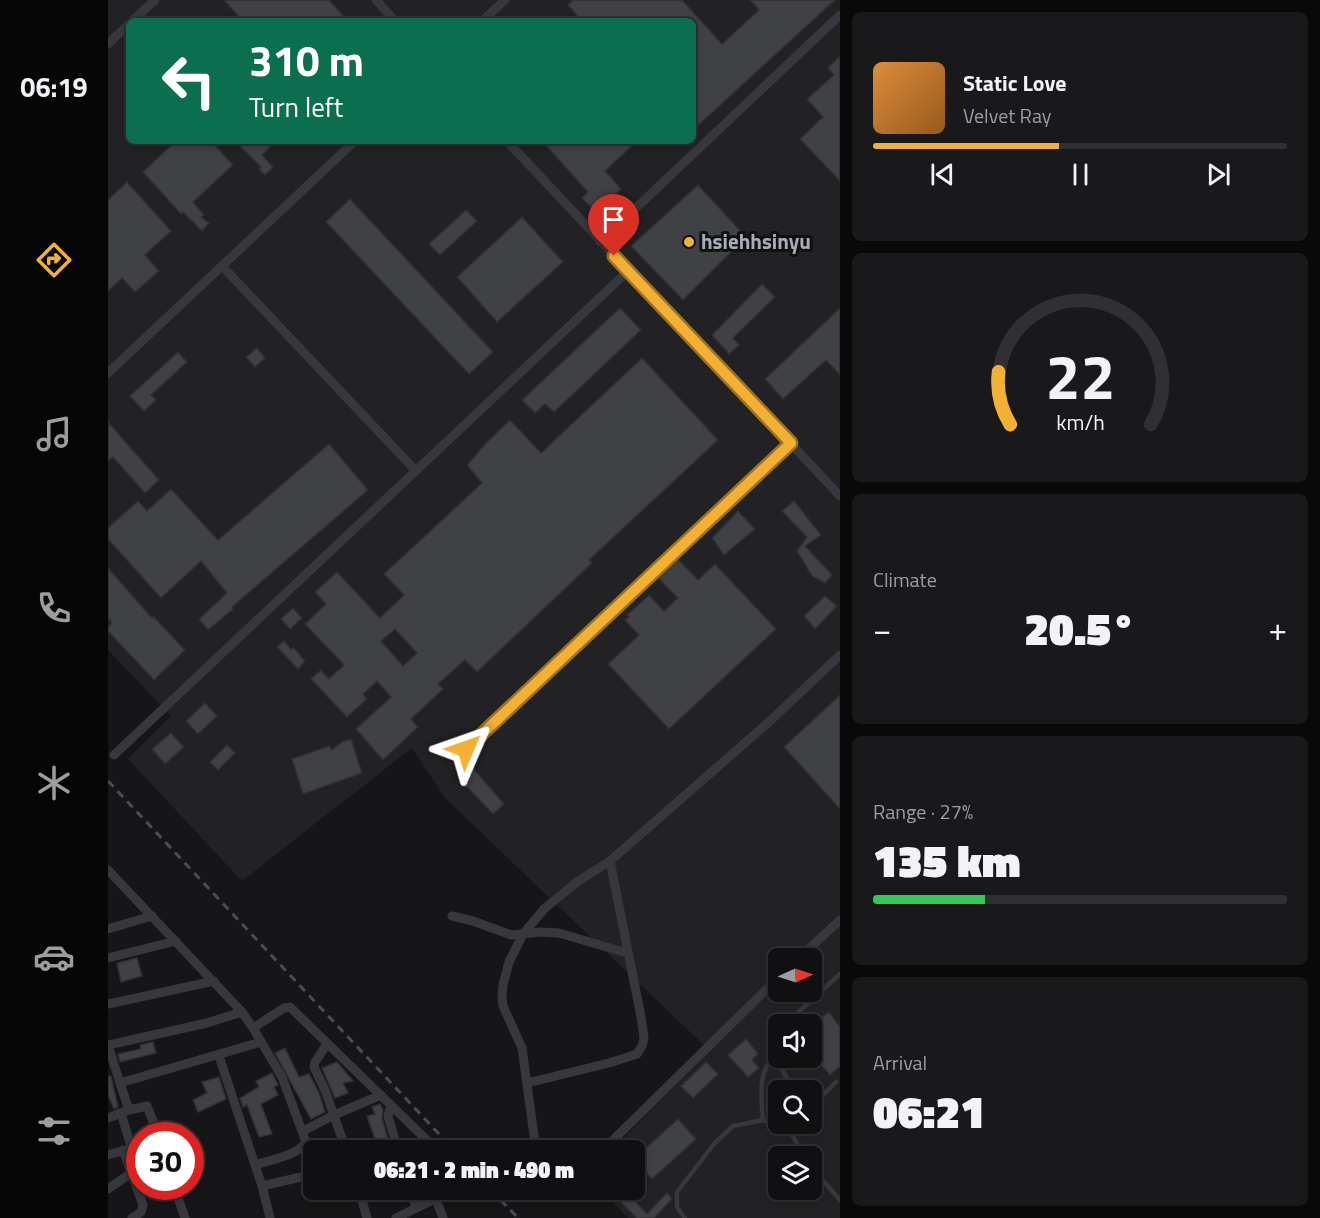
<!DOCTYPE html>
<meta charset="utf-8">
<style>
body{margin:0;font-family:"Titillium Web",sans-serif;background:#19191b;color:#f1f3f6;height:100vh;display:flex;flex-direction:column;font-size:22px;white-space:nowrap}
*{box-sizing:border-box;margin:0}
p{font-size:20px;color:#9c9d9f}
.icon{flex:none;width:33px;height:33px;fill:none;stroke:currentColor;stroke-width:2;stroke-linecap:round;stroke-linejoin:round}
.map{position:relative;flex:1;overflow:hidden}
.details{display:flex;flex-direction:column;gap:12px;padding:12px;background:#09090a;width:480px}
.details>*{flex:none}
.top-card{position:absolute;left:18px;top:18px;width:570px;height:126px;border-radius:9px;box-shadow:0 3px 9px #0003,0 0 0 2px #303032;background:#0b6e4f;color:#fff;overflow:hidden}
.needle{width:39px;rotate:87deg}
.fabs{position:absolute;left:660px;top:948px;display:grid;gap:12px}
.fabs a{display:grid;place-items:center;width:54px;height:54px;border-radius:9px;background:#101012;box-shadow:0 3px 9px #0003,0 0 0 2px #303032;font-size:30px}
.speed{position:absolute;left:18px;top:1122px;display:flex;gap:12px;font-size:30px;font-weight:700;text-align:center}
.speed>*{display:grid;place-content:center;width:78px;height:78px;border-radius:50%;background:#101012;box-shadow:0 3px 9px #0003,0 0 0 2px #303032;line-height:1}
.speed .limit{border:9px solid #d22;background:#fff;color:#111}
.pin{position:absolute;display:grid;place-items:center;width:51px;height:51px;color:#fff;margin:-62px -26px;border-radius:50% 50% 50% 0;rotate:-45deg;box-shadow:0 0 6px #0007}
.pin .icon{rotate:45deg}
.me{position:absolute;width:66px;margin:-33px;rotate:47deg;stroke-linejoin:round;filter:drop-shadow(0 0 4px #0008)}
.turn{display:flex;align-items:center;gap:21px;height:126px;padding:0 24px;font-size:27px}
.turn .icon{width:78px;height:78px;stroke-width:2.5}
.turn b{display:block;font-size:42px;line-height:51px}
.big{font-size:45px;font-weight:800;line-height:1.1}
.details .widget{flex:1;display:flex;flex-direction:column;justify-content:center;gap:9px;min-width:0;padding:0 21px;border-radius:9px;background:#19191b}
.details .dial{align-items:center;gap:0}
.dial svg{height:156px;overflow:visible;fill:none;stroke:#303032;stroke-width:7;stroke-linecap:round;text-anchor:middle}
.dial text{fill:#f1f3f6;stroke:none}
.song{display:flex;align-items:center;gap:18px}
.cover{width:72px;height:72px;border-radius:9px;background:linear-gradient(135deg,hsl(30 70% 55%),hsl(30 70% 35%))}
.played{height:6px;border-radius:3px;background:linear-gradient(90deg,#f2b134 45%,#303032 45%)}
.keys{display:flex;justify-content:space-around;direction:ltr}
.heat{display:flex;justify-content:space-between;align-items:center;font-size:33px;direction:ltr}
.charge{height:9px;border-radius:4px;background:linear-gradient(90deg,#34c759 27%,#303032 0)}
.trip{position:absolute;left:195px;top:1140px;width:342px;height:60px;border-radius:9px;background:#101012;box-shadow:0 3px 9px #0003,0 0 0 2px #303032;font-weight:800;line-height:60px;text-align:center}
main{display:flex;flex:1;min-height:0}
.tabs{display:flex;flex-direction:column;width:108px;justify-content:space-around;align-items:center;background:#060607;color:#9c9d9f}
.tabs .icon{width:42px;height:42px}
.tabs .selected{color:#f2b134}
.tabs b{font-size:27px;color:#f1f3f6}
.map>svg:first-child{display:block}
.built{fill:#222225;fill-rule:evenodd}
.building{fill:#404145;stroke:#303034;stroke-width:1.5;fill-rule:evenodd}
.lines{fill:none;stroke-linecap:round;stroke-linejoin:round}
.service{stroke:#37383d;stroke-width:4.5}
.minor{stroke:#37383d;stroke-width:9}
.rail{stroke:#4a4c52;stroke-width:3;stroke-dasharray:8 6;stroke-linecap:butt}
.route-casing{stroke:#9d7322;stroke-width:15}
.route{stroke:#f2b134;stroke-width:10}
.poi-dot{fill:#f2b134;stroke:#111113;stroke-width:2}
.labels{text-anchor:middle;stroke-width:6;stroke-linejoin:round;paint-order:stroke}
.poi-label{font-size:21px;font-weight:bold;fill:#a8adb8;stroke:#111113;text-anchor:start}
</style>
<main>
<nav class="tabs">
<b>06:19</b>
<svg class="icon selected" aria-label="directions" viewBox="0 0 24 24"><path d="M12 3l9 9-9 9-9-9zM9 14v-3h6M13 9l2 2-2 2"/></svg>
<svg class="icon" aria-label="music" viewBox="0 0 24 24"><path d="M9 18V5l10-2v13"/><circle cx="6" cy="18" r="3"/><circle cx="16" cy="16" r="3"/></svg>
<svg class="icon" aria-label="phone" viewBox="0 0 24 24"><path d="M5 4h4l2 5-3 2q2 4 5 5l2-3 5 2v4C11 20 4 13 5 4z"/></svg>
<svg class="icon" aria-label="climate" viewBox="0 0 24 24"><path d="M12 3v18M4 7l16 10M4 17L20 7"/></svg>
<svg class="icon" aria-label="car" viewBox="0 0 24 24"><path d="M5 17H2v-5l4-1 3-4h7l3 4 3 1v5h-3M9 17h6M6 11h13"/><circle cx="7" cy="17" r="2"/><circle cx="17" cy="17" r="2"/></svg>
<svg class="icon" aria-label="filters" viewBox="0 0 24 24"><path d="M4 7h16M4 17h16"/><circle cx="9" cy="7" r="2"/><circle cx="15" cy="17" r="2"/></svg>
</nav>
<div class="map">
<svg width="732" height="1218" viewBox="0 0 732 1218">
<rect width="100%" height="100%" fill="#161618"/>
<path class="built" d="M0,0H732V1218H520L494,1190H526V1150H504L602,1051L338,799L304,748L134,881L20,759L63,716L0,650ZM21,21H585V141H21ZM670,958H704V992H670ZM670,1024H704V1058H670ZM670,1090H704V1124H670ZM670,1156H704V1190H670Z"/>
<g class="building">
<path d="M116,0H221L240,21H135Z"/>
<path d="M465,0H574L614,44L651,10L642,0H727L585,130V21H474L460,5Z"/>
<path d="M732,56V181L692,139L715,117L699,99L726,75L720,68Z"/>
<path d="M68,141H103L125,165L85,202L96,215L93,217L101,223L94,231L75,212L73,214L35,172Z"/>
<path d="M127,141H168L154,155L165,167L157,175L151,169L153,167Z"/>
<path d="M434,141H529L497,171L513,189L488,213L474,198L480,192Z"/>
<path d="M19,182L63,231L37,255L51,271L27,292L14,278L0,291V200Z"/>
<path d="M590,185L638,237L575,300L523,246Z"/>
<path d="M242,199L385,352L361,374L218,222Z"/>
<path d="M358,210L369,221L332,255L321,244Z"/>
<path d="M414,217L455,262L389,322L349,277Z"/>
<path d="M654,284L667,297L625,338L631,345L621,354L604,335Z"/>
<path d="M512,308L533,330L446,412L437,404L427,413L414,400Z"/>
<path d="M732,308V375L718,360L675,399L657,379Z"/>
<path d="M149,348L157,358L147,367L138,357Z"/>
<path d="M70,352L79,362L43,395L48,400L36,411L22,396Z"/>
<path d="M534,358L610,440L481,560L484,563L369,672L357,660L330,684L335,689L303,719L310,727L275,760L248,729L283,697L269,681L255,694L259,699L239,717L203,679L213,670L221,679L236,665L197,624L218,604L207,592L229,572L272,618L296,595L276,574L374,483L359,465L379,442L402,420L433,453ZM287,629L309,653L295,666L273,641Z"/>
<path d="M0,422L51,480L37,493L5,457L0,461Z"/>
<path d="M221,444L260,490L124,607L125,609L100,630L91,619L119,593L93,561L53,598L0,539V528L30,501L39,511L63,489L110,540Z"/>
<path d="M686,501L713,535L697,546L724,575L717,583L704,576L689,551L699,537L674,511Z"/>
<path d="M630,511L647,529L616,555L604,538Z"/>
<path d="M570,559L590,580L607,564L668,629L561,729L500,664L531,635L517,620L521,617L519,615L541,595L556,611L570,598L550,578Z"/>
<path d="M0,568L44,618L45,616L77,650L46,680L0,631V627L4,623L0,618Z"/>
<path d="M717,596L729,606L707,629L696,616Z"/>
<path d="M185,608L194,618L182,629L173,619Z"/>
<path d="M176,641L183,649L186,648L197,661L190,669L169,647Z"/>
<path d="M732,695V809L676,747Z"/>
<path d="M97,703L109,716L90,734L78,721Z"/>
<path d="M63,733L76,747L57,764L44,749Z"/>
<path d="M243,739L254,773L195,794L184,759L221,746L224,750L234,742Z"/>
<path d="M119,745L127,753L110,770L102,762Z"/>
<path d="M363,766L396,804L385,814L351,778Z"/>
<path d="M29,958L34,976L13,982L9,963Z"/>
<path d="M721,1012L732,1027V1066L722,1075L704,1055V1033L712,1025L709,1021Z"/>
<path d="M638,1039L650,1054L644,1060L651,1068L640,1077L620,1055Z"/>
<path d="M45,1042L48,1053L12,1062L10,1054L33,1049L32,1045Z"/>
<path d="M177,1048L191,1077L201,1074L211,1093L217,1112L203,1119L167,1053Z"/>
<path d="M229,1062L245,1081L235,1083L240,1093L227,1098L214,1068Z"/>
<path d="M598,1062L610,1074L585,1098L573,1086Z"/>
<path d="M164,1073L170,1085L166,1087L170,1095L153,1104L164,1134L151,1137L139,1105L135,1107L132,1098L151,1087L148,1081Z"/>
<path d="M0,1076H3L10,1107L6,1109L0,1095Z"/>
<path d="M111,1077L118,1099L90,1112L85,1100L99,1093L94,1082Z"/>
<path d="M272,1104L275,1110L274,1118L280,1140L269,1145L259,1116L267,1114L264,1107Z"/>
<path d="M570,1119L588,1139L544,1179L526,1159Z"/>
<path d="M500,1190H516L539,1214L559,1193L564,1199L546,1218H529Z"/>
</g>
<g class="lines">
<g class="service">
<path d="M681,1024L684,1018L732,974"/>
<path d="M672,1058V1066L686,1090"/>
<path d="M704,1106L728,1082"/>
<path d="M655,1120C653,1094 649,1070 670,1051"/>
<path d="M691,1124L685,1136L695,1156"/>
<path d="M704,1168L732,1200"/>
<path d="M577,1218L569,1207V1192L606,1144L625,1126L655,1120L685,1136"/>
</g>
<g class="minor">
<path d="M268,0L287,21"/>
<path d="M24,21L47,0"/>
<path d="M374,21L397,0"/>
<path d="M0,44L21,24"/>
<path d="M399,141L732,496"/>
<path d="M492,242L732,15"/>
<path d="M114,266L308,471"/>
<path d="M0,373L247,141"/>
<path d="M358,749L683,443"/>
<path d="M6,755L520,271"/>
<path d="M0,870L134,1012L145,1028L174,1077L198,1142C189,1156 162,1160 147,1165"/>
<path d="M344,916L365,921L403,935L433,932L451,933L519,953"/>
<path d="M0,929L44,916"/>
<path d="M0,958L68,941"/>
<path d="M691,958L732,920"/>
<path d="M0,1004L106,981"/>
<path d="M145,1028L176,1008L182,1007L329,1150"/>
<path d="M219,1044L207,1062L206,1067L217,1090L238,1150"/>
<path d="M0,1045L12,1083L153,1042"/>
<path d="M0,1045L99,1023L134,1012"/>
<path d="M111,1056L154,1186L162,1218"/>
<path d="M12,1083L21,1110L39,1106L51,1136"/>
<path d="M419,1083L501,1063L529,1054L534,1046L536,1038L533,1017L502,861"/>
<path d="M283,1105L280,1116L290,1150"/>
<path d="M13,1113L25,1153L32,1155"/>
<path d="M0,1118L18,1111"/>
<path d="M195,1131L226,1115L273,1095"/>
<path d="M15,1150L35,1205L33,1212L24,1218"/>
<path d="M428,1150L414,1048L395,1006L394,997L395,985L401,962L415,934L437,908L469,882L502,861L662,721L732,655"/>
<path d="M495,1150L670,978"/>
<path d="M0,1155L21,1149"/>
<path d="M66,1186L77,1218"/>
<path d="M154,1186L206,1174"/>
<path d="M0,1189L23,1173"/>
<path d="M251,1190L259,1218"/>
<path d="M302,1190L308,1208"/>
<path d="M328,1199L335,1218"/>
<path d="M288,1218L345,1190"/>
</g>
<g class="rail">
<path d="M0,781L346,1150"/>
<path d="M383,1190L410,1218"/>
</g>
</g>
<g class="lines">
<g class="route-casing">
<path id="route" d="M358,749L683,443L506,256"/>
</g>
<use href="#route" class="route"/>
</g>
<circle class="poi-dot" cx="581" cy="242" r="6"/>
<g class="labels">
<g class="poi-label">
<text x="593" y="249">hsiehhsinyu</text>
</g>
</g>
</svg>
<div class="fabs">
<a><svg class="needle" viewBox="-14 -14 28 28"><path d="M0-13l5 13h-10z" fill="#e53935"/><path d="M0 13l5-13h-10z" fill="#9c9d9f"/></svg></a>
<a><svg class="icon" aria-label="sound" viewBox="0 0 24 24"><path d="M4 9h4l5-4v14l-5-4H4zM17 9q2 3 0 6"/></svg></a>
<a><svg class="icon" aria-label="search" viewBox="0 0 24 24"><circle cx="10" cy="10" r="6"/><path d="M15 15l6 6"/></svg></a>
<a><svg class="icon" aria-label="layers" viewBox="0 0 24 24"><path d="M12 4l9 5-9 5-9-5zM3 14l9 5 9-5"/></svg></a>
</div>
<div class="speed"><div class="limit">30</div></div>
<div class="pin" style="left:506px;top:256px;background:#d93025"><svg class="icon" aria-label="arrive" viewBox="0 0 24 24"><path d="M6 21V4h12l-3 4 3 4H6"/></svg></div>
<svg class="me" style="left:358px;top:749px" viewBox="-20 -20 40 40"><path d="M0-17L14 15 0 8-14 15z" fill="#f2b134" stroke="#fff" stroke-width="4"/></svg>
<div class="trip">06:21 · 2 min · 490 m</div>
<div class="top-card">
<div class="turn"><svg class="icon" aria-label="left" viewBox="0 0 24 24"><path d="M17 20v-9H6M10 6l-5 5 5 5"/></svg><div><b>310 m</b>Turn left</div></div>
</div>
</div>
<section class="details">
<div class="widget">
<div class="song"><i class="cover"></i><div><b>Static Love</b><p>Velvet Ray</p></div></div>
<div class="played"></div>
<div class="keys"><svg class="icon" aria-label="previous" viewBox="0 0 24 24"><path d="M18 5L8 12l10 7zM5 5v14"/></svg><svg class="icon" aria-label="pause" viewBox="0 0 24 24"><path d="M8 5v14M16 5v14"/></svg><svg class="icon" aria-label="next" viewBox="0 0 24 24"><path d="M6 5l10 7-10 7zM19 5v14"/></svg></div>
</div>
<div class="widget dial"><svg viewBox="0 0 100 80">
<path d="M14 69A42 42 0 1 1 86 69"/>
<path d="M14 69A42 42 0 0 1 8 42" stroke="#f2b134"/>
<text x="50" y="56" font-size="32" font-weight="700">22</text>
<text x="50" y="72" font-size="11">km/h</text>
</svg></div>
<div class="widget"><p>Climate</p>
<div class="heat"><a>−</a><b class="big">20.5°</b><a>+</a></div>
</div>
<div class="widget"><p>Range · 27%</p><b class="big">135 km</b><div class="charge"></div></div>
<div class="widget"><p>Arrival</p><b class="big">06:21</b></div>
</section>
</main>
